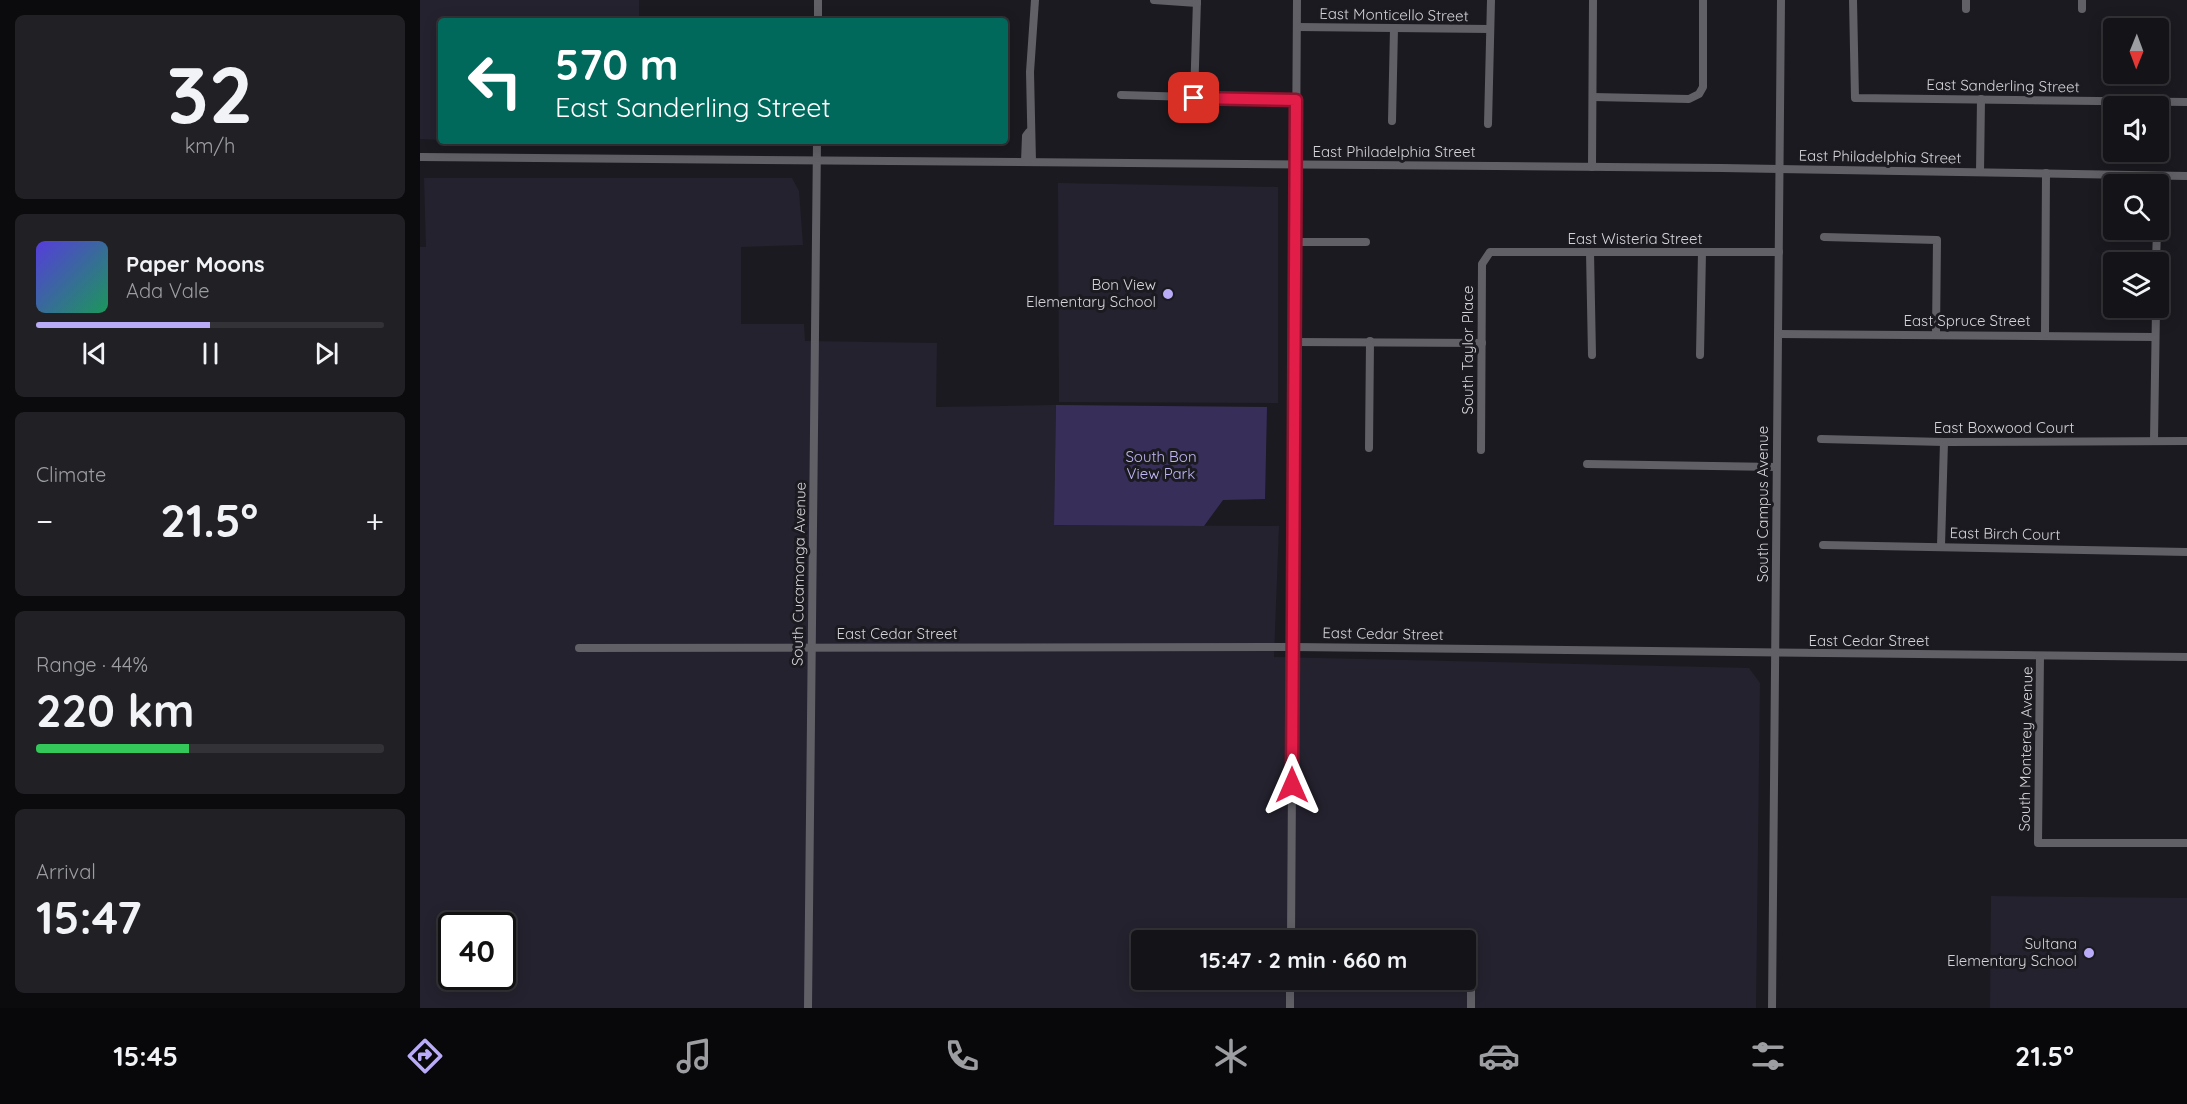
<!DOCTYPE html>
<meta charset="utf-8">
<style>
body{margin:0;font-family:Quicksand,sans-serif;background:#212125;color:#f1f3f6;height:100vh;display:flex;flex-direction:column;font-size:22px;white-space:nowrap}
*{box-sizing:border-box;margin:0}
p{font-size:20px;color:#9d9ea2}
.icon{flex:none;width:33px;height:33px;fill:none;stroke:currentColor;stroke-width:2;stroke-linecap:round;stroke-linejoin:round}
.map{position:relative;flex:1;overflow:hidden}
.side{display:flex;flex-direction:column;gap:15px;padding:15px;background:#0b0b0d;width:420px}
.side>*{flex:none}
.guide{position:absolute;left:18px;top:18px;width:570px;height:126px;border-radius:6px;box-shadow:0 3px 15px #0003,0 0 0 2px #333337;background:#00695c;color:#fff;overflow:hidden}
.needle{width:39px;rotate:181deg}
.buttons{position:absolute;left:1683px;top:18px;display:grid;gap:12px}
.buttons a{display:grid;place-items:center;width:66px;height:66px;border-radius:6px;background:#141418;box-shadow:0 3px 15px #0003,0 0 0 2px #333337;font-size:30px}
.speed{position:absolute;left:18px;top:912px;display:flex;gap:12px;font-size:30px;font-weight:700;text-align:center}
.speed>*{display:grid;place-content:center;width:78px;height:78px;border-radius:50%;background:#141418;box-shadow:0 3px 15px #0003,0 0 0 2px #333337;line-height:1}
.speed .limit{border:3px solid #111;border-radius:9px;background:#fff;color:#111}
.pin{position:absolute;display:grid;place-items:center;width:51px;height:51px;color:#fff;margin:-26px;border-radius:12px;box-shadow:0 3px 9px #0006}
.me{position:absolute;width:66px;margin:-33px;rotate:0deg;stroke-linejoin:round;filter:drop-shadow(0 0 4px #0008)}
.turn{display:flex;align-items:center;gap:21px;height:126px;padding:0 18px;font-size:27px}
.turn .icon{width:78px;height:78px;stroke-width:2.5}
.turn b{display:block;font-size:42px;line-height:51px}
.big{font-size:45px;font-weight:700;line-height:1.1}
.side .widget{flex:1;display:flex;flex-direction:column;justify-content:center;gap:9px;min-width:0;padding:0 21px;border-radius:9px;background:#212125}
.side .dial{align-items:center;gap:0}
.dial b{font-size:78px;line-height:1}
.song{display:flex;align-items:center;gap:18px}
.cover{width:72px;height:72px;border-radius:9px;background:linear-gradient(135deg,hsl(250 70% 55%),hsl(150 70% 35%))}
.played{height:6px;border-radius:3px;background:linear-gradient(90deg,#b9abf7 50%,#333337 50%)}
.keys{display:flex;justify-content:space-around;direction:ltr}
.heat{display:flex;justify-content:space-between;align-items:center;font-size:33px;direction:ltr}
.charge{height:9px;border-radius:4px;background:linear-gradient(90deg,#34c759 44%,#333337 0)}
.trip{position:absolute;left:711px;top:930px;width:345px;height:60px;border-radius:6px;background:#141418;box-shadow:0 3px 15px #0003,0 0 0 2px #333337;font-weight:700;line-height:60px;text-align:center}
.tabs{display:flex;height:96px;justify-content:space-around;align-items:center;background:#08080a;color:#9d9ea2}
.tabs .icon{width:42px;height:42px}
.tabs .active{color:#b9abf7}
.tabs b{font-size:27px;color:#f1f3f6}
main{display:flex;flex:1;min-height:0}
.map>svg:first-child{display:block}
.built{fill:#24222e;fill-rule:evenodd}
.green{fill:#382e5a}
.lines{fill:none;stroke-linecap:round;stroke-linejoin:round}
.minor{stroke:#616067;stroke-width:8}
.route-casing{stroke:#92132f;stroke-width:15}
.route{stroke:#e11d48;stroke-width:10}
.poi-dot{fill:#b9abf7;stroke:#1b1a20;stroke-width:2}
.labels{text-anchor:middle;stroke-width:6;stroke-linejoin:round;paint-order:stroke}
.street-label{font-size:15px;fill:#d4d4d8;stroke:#1b1a20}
.poi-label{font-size:15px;fill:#d4d4d8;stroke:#1b1a20;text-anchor:end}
.park-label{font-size:15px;fill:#c1b6f6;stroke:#1b1a20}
</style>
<main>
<section class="side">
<div class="widget dial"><b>32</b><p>km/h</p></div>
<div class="widget">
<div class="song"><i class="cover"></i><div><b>Paper Moons</b><p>Ada Vale</p></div></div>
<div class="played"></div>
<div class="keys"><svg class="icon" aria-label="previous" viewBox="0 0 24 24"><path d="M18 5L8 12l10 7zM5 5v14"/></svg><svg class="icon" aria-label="pause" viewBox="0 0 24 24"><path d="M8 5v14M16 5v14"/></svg><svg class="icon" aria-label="next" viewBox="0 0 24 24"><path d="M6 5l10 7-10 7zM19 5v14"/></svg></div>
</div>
<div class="widget"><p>Climate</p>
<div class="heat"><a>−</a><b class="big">21.5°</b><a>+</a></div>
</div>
<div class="widget"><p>Range · 44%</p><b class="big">220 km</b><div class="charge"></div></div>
<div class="widget"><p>Arrival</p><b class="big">15:47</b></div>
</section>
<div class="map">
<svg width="1767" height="1008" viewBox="0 0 1767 1008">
<rect width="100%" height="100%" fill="#1b1a20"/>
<g class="built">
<path d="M0,0H219V21H21V140L0,139Z"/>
<path d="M55,141H216V146Z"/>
<path d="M4,178H372L379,191L383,245L321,247V324H384L385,341L517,343L516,407L636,405L634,525L859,526L854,657L1329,668L1340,683L1336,1008H0V247H6ZM32,926H82V976H32ZM722,940H1046V980H722Z"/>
<path d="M638,183L858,187V403L639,402Z"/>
<path d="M1571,896L1767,898V1008H1570Z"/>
</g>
<path class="green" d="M636,405L847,407L845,499L803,500L784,526L634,525Z"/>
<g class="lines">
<g class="minor">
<path d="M734,0L777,3"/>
<path d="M1433,0L1435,98L1767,102"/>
<path d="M1546,9V0"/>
<path d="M1662,9V0"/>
<path d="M398,21V0"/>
<path d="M877,27L1070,29"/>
<path d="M701,95L876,100"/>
<path d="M1173,97L1269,99L1279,94L1283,87V0"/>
<path d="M774,98L777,0"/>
<path d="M972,121L974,28"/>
<path d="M1068,124L1071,0"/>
<path d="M0,157L1302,168L1767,176"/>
<path d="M605,162L606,136L609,132"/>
<path d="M612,162L610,72L615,0"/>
<path d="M1172,167L1173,0"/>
<path d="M1560,172L1561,99"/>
<path d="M1404,237L1517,240L1516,334"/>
<path d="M875,242H946"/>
<path d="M1170,252L1172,355"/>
<path d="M1736,262L1737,230"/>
<path d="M1358,334L1735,337"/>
<path d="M1625,334L1626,173"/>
<path d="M875,342L1062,343"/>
<path d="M1280,355L1282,252"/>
<path d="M1401,439L1524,442L1767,441"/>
<path d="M1734,440L1736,308"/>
<path d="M949,448L950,341"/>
<path d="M1061,450L1062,264L1070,252H1359"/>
<path d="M1167,464L1356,467"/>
<path d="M1403,545L1767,552"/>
<path d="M1521,546L1524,442"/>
<path d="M159,648L873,647L1767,657"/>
<path d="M1620,656L1618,843H1767"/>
<path d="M871,940L877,0"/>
<path d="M388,1008L397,141"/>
<path d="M870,1008V980"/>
<path d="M1051,1008V967"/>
<path d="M1352,1008L1361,0"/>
</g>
</g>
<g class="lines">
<g class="route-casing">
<path id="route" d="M774,98L876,100L872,785"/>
</g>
<use href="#route" class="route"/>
</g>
<g class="poi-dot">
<circle cx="748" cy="294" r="6"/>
<circle cx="1669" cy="953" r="6"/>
</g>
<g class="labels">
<g class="street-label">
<text transform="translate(974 15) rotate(1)" y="5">East Monticello Street</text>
<text transform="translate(1583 86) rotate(1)" y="5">East Sanderling Street</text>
<text x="974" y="157">East Philadelphia Street</text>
<text transform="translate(1460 157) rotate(1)" y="5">East Philadelphia Street</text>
<text x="1215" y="244">East Wisteria Street</text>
<text x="1547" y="326">East Spruce Street</text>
<text transform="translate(1048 350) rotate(-90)" y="5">South Taylor Place</text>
<text x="1584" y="433">East Boxwood Court</text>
<text transform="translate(1343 504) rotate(-90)" y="5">South Campus Avenue</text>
<text transform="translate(1585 534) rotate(1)" y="5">East Birch Court</text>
<text transform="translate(379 574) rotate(-89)" y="5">South Cucamonga Avenue</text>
<text x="477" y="639">East Cedar Street</text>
<text transform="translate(963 634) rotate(1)" y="5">East Cedar Street</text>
<text x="1449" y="646">East Cedar Street</text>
<text transform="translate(1606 749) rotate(-89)" y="5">South Monterey Avenue</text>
</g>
<g class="poi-label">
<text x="736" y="290">Bon View<tspan x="736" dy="17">Elementary School</tspan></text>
<text x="1657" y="949">Sultana<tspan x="1657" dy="17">Elementary School</tspan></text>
</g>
<g class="park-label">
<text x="741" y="462">South Bon<tspan x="741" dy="17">View Park</tspan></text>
</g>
</g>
</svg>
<div class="buttons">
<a><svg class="needle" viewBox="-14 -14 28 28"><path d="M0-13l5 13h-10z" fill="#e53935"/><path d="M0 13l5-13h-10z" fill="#9d9ea2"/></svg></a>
<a><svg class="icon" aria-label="sound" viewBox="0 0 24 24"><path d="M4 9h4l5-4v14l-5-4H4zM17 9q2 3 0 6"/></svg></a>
<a><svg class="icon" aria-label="search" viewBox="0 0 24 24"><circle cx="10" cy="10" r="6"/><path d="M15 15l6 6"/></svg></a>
<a><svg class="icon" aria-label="layers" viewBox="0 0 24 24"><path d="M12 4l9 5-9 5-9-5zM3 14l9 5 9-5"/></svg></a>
</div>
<div class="speed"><div class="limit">40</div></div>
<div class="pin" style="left:774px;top:98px;background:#d93025"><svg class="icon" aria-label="arrive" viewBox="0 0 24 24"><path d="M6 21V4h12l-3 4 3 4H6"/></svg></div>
<svg class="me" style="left:872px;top:785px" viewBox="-20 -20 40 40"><path d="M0-17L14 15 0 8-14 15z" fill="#e11d48" stroke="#fff" stroke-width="4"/></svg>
<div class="trip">15:47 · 2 min · 660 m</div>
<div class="guide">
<div class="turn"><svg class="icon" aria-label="left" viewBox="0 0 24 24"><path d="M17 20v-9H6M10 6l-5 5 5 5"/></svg><div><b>570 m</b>East Sanderling Street</div></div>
</div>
</div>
</main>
<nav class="tabs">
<b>15:45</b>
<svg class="icon active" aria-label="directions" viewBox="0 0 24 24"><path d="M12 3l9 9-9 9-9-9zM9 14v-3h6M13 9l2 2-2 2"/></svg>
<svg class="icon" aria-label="music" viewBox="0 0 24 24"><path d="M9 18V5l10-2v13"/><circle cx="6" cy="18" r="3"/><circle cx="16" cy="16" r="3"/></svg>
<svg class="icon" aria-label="phone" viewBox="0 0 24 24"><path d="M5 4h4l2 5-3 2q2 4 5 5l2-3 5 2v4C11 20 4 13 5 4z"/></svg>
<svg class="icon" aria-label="climate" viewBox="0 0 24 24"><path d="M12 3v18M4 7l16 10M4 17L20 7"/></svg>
<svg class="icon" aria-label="car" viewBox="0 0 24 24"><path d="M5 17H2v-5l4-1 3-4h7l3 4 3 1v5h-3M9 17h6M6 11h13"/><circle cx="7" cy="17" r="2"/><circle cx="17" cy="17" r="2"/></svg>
<svg class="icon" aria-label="filters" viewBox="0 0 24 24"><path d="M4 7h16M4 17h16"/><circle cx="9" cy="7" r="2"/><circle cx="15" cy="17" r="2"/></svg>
<b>21.5°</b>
</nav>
